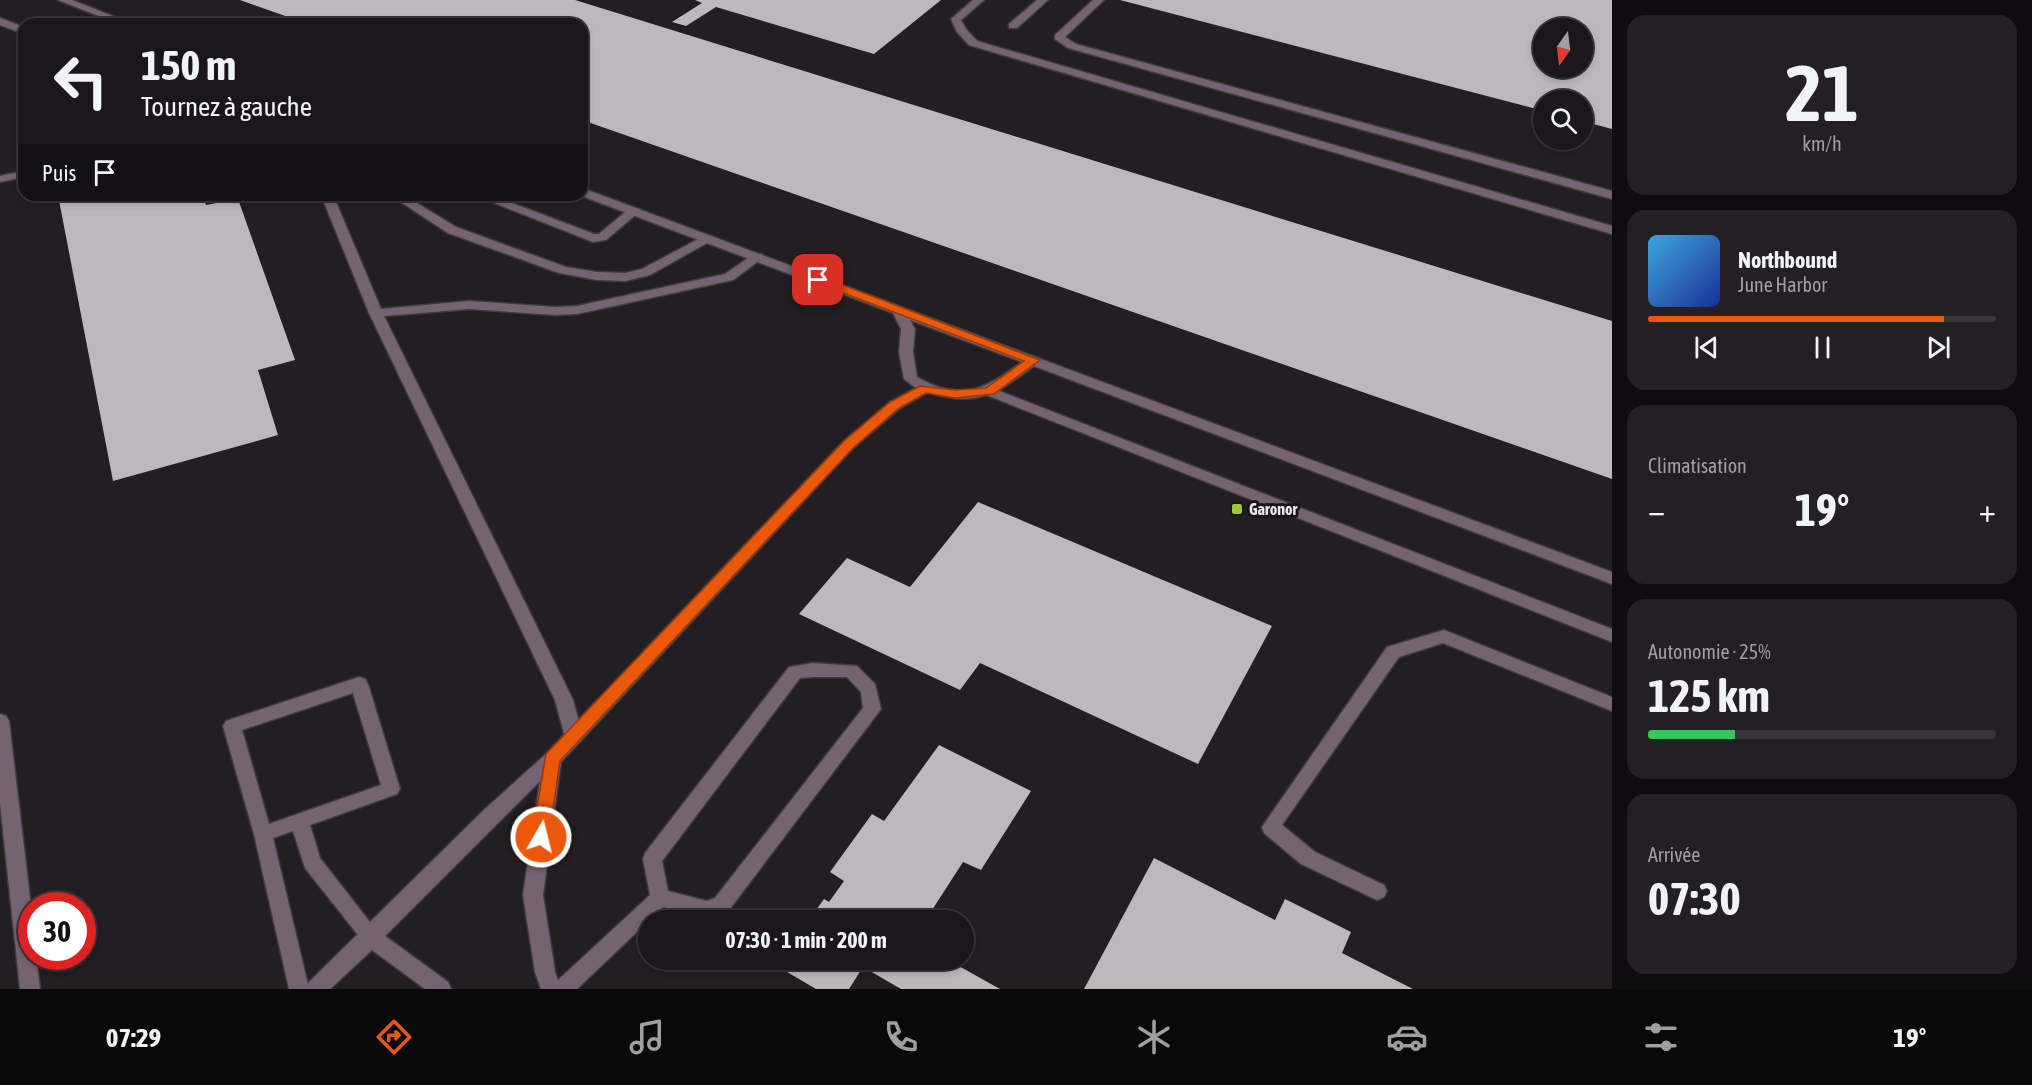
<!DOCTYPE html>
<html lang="fr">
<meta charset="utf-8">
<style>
body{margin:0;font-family:"Asap Condensed",sans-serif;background:#231f22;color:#f1f3f6;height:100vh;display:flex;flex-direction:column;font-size:22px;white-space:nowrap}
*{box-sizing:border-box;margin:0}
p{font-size:20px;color:#9f9fa2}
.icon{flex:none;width:33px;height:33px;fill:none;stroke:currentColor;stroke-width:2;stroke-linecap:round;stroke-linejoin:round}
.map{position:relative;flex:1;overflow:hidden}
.panel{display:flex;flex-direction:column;gap:15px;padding:15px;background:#0e0c0e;width:420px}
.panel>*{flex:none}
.guide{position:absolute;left:18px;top:18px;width:570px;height:183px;border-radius:18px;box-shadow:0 3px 9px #0003,0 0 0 2px #383538;background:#1a1619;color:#f1f3f6;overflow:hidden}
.needle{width:39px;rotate:194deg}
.controls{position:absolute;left:1533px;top:18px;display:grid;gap:12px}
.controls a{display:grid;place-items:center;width:60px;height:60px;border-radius:50%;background:#1a1619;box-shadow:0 3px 9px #0003,0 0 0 2px #383538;font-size:30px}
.speed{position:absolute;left:18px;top:892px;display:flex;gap:12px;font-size:30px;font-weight:700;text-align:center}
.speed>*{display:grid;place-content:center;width:78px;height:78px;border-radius:50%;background:#1a1619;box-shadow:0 3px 9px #0003,0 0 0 2px #383538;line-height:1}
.speed .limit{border:9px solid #d22;background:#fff;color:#111}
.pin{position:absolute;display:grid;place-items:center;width:51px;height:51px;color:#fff;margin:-26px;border-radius:12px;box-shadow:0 3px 9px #0006}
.me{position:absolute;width:66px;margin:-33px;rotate:8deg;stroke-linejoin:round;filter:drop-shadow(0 0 4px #0008)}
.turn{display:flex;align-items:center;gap:21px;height:126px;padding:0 24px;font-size:27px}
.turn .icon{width:78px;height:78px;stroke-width:2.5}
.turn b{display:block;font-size:42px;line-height:51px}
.then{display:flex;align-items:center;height:57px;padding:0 24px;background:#0003;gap:12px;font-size:22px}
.big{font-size:45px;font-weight:700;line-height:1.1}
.panel .widget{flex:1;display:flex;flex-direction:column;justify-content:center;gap:9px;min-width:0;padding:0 21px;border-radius:18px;background:#231f22}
.panel .dial{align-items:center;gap:0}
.dial b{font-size:78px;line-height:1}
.song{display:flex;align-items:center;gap:18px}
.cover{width:72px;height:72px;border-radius:9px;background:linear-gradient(135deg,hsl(200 70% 55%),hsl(230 70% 35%))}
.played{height:6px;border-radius:3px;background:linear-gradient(90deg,#ea580c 85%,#383538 85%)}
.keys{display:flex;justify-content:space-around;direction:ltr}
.heat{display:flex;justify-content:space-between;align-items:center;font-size:33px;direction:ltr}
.charge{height:9px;border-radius:4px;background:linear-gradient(90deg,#34c759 25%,#383538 0)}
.trip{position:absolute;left:638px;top:910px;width:336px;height:60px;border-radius:30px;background:#1a1619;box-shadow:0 3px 9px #0003,0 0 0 2px #383538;font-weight:700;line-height:60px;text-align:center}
.menu{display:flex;height:96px;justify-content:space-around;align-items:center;background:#0a090a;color:#9f9fa2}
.menu .icon{width:42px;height:42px}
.menu .on{color:#ea580c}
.menu b{font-size:27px;color:#f1f3f6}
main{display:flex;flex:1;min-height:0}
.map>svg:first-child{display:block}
.building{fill:#beb8bc;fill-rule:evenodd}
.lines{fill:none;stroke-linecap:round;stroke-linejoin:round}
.lane-casing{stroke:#3e3a3d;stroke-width:3}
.street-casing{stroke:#3e3a3d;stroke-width:3}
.lane{fill:#766371;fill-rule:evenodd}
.street{fill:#766371;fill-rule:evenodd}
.route{fill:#ea580c;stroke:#983908;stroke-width:1.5}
.poi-dot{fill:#9dca30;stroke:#191518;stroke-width:2}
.labels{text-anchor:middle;stroke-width:6;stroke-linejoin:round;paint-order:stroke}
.poi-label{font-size:16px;font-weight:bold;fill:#ebe7ea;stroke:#191518;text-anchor:start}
</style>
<main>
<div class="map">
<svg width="1612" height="989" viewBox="0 0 1612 989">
<rect width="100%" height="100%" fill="#221e21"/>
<g class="building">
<path d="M240,0H575L1612,321V479L582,120V24H308Z"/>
<path d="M695,0H941L874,54L716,7L686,26L672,22L702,3Z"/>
<path d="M1120,0H1612V129L1582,121V100H1544V111ZM1544,28H1582V68H1544Z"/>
<path d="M58,195H203L206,205L238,199L295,360L258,370L278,435L113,481Z"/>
<path d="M978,502L1272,626L1198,764L980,663L960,690L799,614L847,558L910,587Z"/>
<path d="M939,745L1031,791L981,870L963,862L925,921H808L824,899L829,902L844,881L830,872L872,814L884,821Z"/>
<path d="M1154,858L1275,920L1285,899L1351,932L1342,953L1413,989H1084Z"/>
<path d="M788,960H948L1000,989H901L863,967L849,989H816L782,969Z"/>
</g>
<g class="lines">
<g class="lane-casing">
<g id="lane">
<path d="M1037,0H1048L1017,28H1009V24Z"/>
<path d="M1093,0H1104L1065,37L1076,44L1612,191V199L1068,48L1055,39V35Z"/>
<path d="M0,18L24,27V34L0,25Z"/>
<path d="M24,171V177L0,182V176Z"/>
<path d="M321,195H361L359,198L336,202L381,309L469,301L555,307L577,306L725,274L754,254H762L764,257L733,280L577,314L555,315L469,309L384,316L573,700L583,737L580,742L574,744L568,742L565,737L555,700L369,313Z"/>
<path d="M390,195H404L456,227L566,267L597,272L625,273L642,269L704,236H712L714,239L650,275L625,281L597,280L559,273L448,233Z"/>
<path d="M474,195H491L594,234H599L630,208L634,207L640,211L606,240L593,242Z"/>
<path d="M989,387L1612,629V642L984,394L982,391L984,388Z"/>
<path d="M1444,630L1612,697V711L1443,643L1399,657L1282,825L1315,852L1384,885L1387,891L1384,897L1377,900L1301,864L1264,833L1262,827L1387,647Z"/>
<path d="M813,663L857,666L875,684L881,709L729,910L707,919L663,907L577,989H553L556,982L650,895L643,859L645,853L789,667ZM813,677H847L861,692L863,708L715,898L707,901L668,891L662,861L800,678Z"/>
<path d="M359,677L365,679L368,684L400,789L397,794L310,825L320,858L383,939L380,945L373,948L366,945L305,868L293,831L273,838L309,989H289L254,834L223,726L226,721ZM353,693L381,785L269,824L242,730Z"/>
</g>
</g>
<g class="street-casing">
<g id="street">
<path d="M58,0H72L133,24H119Z"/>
<path d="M973,0H984L961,20L966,29L977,41L1612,226V234L969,45L957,32L951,19Z"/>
<path d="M582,188L1612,572V584L1034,366C996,394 976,408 928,392L900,408L853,448L561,762L543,895L555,972L561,989H541L535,972L523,895L540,781L385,936L448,982L451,989H425L372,950L330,989H306L309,982L485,809L546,754L843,442L890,402L916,388L904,379L899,352L901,329L893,313L579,195H582ZM910,320L1022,362C985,389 962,403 917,377L913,352L915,329Z"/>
<path d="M0,714L6,716L9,721L32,915V957H36L40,989H20L0,803Z"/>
</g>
</g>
<use href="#lane" class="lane"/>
<use href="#street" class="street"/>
</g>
<path class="route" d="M814,277H822L1040,360L994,394L955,398L926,393L899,408L853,448L560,761L549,837L547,843L541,845L535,843L532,837L546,754L844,441L890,402L920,386L955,390L986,388L1024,361L814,282Z"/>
<rect class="poi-dot" x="1231" y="503" width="12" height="12" rx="3"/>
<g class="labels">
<g class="poi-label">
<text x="1249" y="515">Garonor</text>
</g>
</g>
</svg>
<div class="controls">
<a><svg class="needle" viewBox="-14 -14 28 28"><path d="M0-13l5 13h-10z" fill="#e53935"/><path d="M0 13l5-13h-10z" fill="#9f9fa2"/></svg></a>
<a><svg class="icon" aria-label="search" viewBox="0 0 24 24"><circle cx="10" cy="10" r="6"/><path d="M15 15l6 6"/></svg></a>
</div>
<div class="speed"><div class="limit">30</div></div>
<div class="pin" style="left:818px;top:280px;background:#d93025"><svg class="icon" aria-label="arrive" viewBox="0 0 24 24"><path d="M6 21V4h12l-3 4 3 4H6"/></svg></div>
<svg class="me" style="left:541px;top:837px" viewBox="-20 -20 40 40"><circle r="17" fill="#ea580c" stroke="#fff" stroke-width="3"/><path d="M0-11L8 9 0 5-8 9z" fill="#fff"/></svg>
<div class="trip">07:30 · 1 min · 200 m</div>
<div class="guide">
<div class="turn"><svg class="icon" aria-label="left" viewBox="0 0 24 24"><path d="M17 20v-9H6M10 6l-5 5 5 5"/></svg><div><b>150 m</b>Tournez à gauche</div></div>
<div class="then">Puis<svg class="icon" aria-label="arrive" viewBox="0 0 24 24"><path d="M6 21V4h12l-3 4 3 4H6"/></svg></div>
</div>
</div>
<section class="panel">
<div class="widget dial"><b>21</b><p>km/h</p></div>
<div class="widget">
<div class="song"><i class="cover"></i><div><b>Northbound</b><p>June Harbor</p></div></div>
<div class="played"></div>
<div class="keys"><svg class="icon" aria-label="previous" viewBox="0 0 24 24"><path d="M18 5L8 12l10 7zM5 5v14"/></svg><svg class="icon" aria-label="pause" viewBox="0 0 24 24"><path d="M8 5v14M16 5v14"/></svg><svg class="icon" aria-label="next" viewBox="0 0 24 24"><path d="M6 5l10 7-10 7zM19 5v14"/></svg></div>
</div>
<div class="widget"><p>Climatisation</p>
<div class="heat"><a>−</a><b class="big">19°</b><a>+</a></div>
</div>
<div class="widget"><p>Autonomie · 25%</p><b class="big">125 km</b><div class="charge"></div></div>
<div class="widget"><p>Arrivée</p><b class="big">07:30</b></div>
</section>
</main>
<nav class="menu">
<b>07:29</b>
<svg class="icon on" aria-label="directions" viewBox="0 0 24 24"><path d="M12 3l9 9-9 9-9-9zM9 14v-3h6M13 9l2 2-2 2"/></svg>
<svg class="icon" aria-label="music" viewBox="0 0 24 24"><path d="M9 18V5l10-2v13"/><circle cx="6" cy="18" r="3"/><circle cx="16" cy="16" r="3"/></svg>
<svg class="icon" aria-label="phone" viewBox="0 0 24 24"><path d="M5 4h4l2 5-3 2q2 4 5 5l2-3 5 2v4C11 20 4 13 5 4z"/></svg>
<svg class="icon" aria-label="climate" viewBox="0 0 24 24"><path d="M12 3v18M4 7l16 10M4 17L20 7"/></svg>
<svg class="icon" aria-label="car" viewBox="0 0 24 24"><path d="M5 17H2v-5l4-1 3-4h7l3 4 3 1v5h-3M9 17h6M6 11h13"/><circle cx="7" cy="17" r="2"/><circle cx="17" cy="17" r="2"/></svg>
<svg class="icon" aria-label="filters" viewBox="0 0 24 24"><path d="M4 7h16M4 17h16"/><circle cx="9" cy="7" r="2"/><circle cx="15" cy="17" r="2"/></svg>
<b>19°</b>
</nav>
